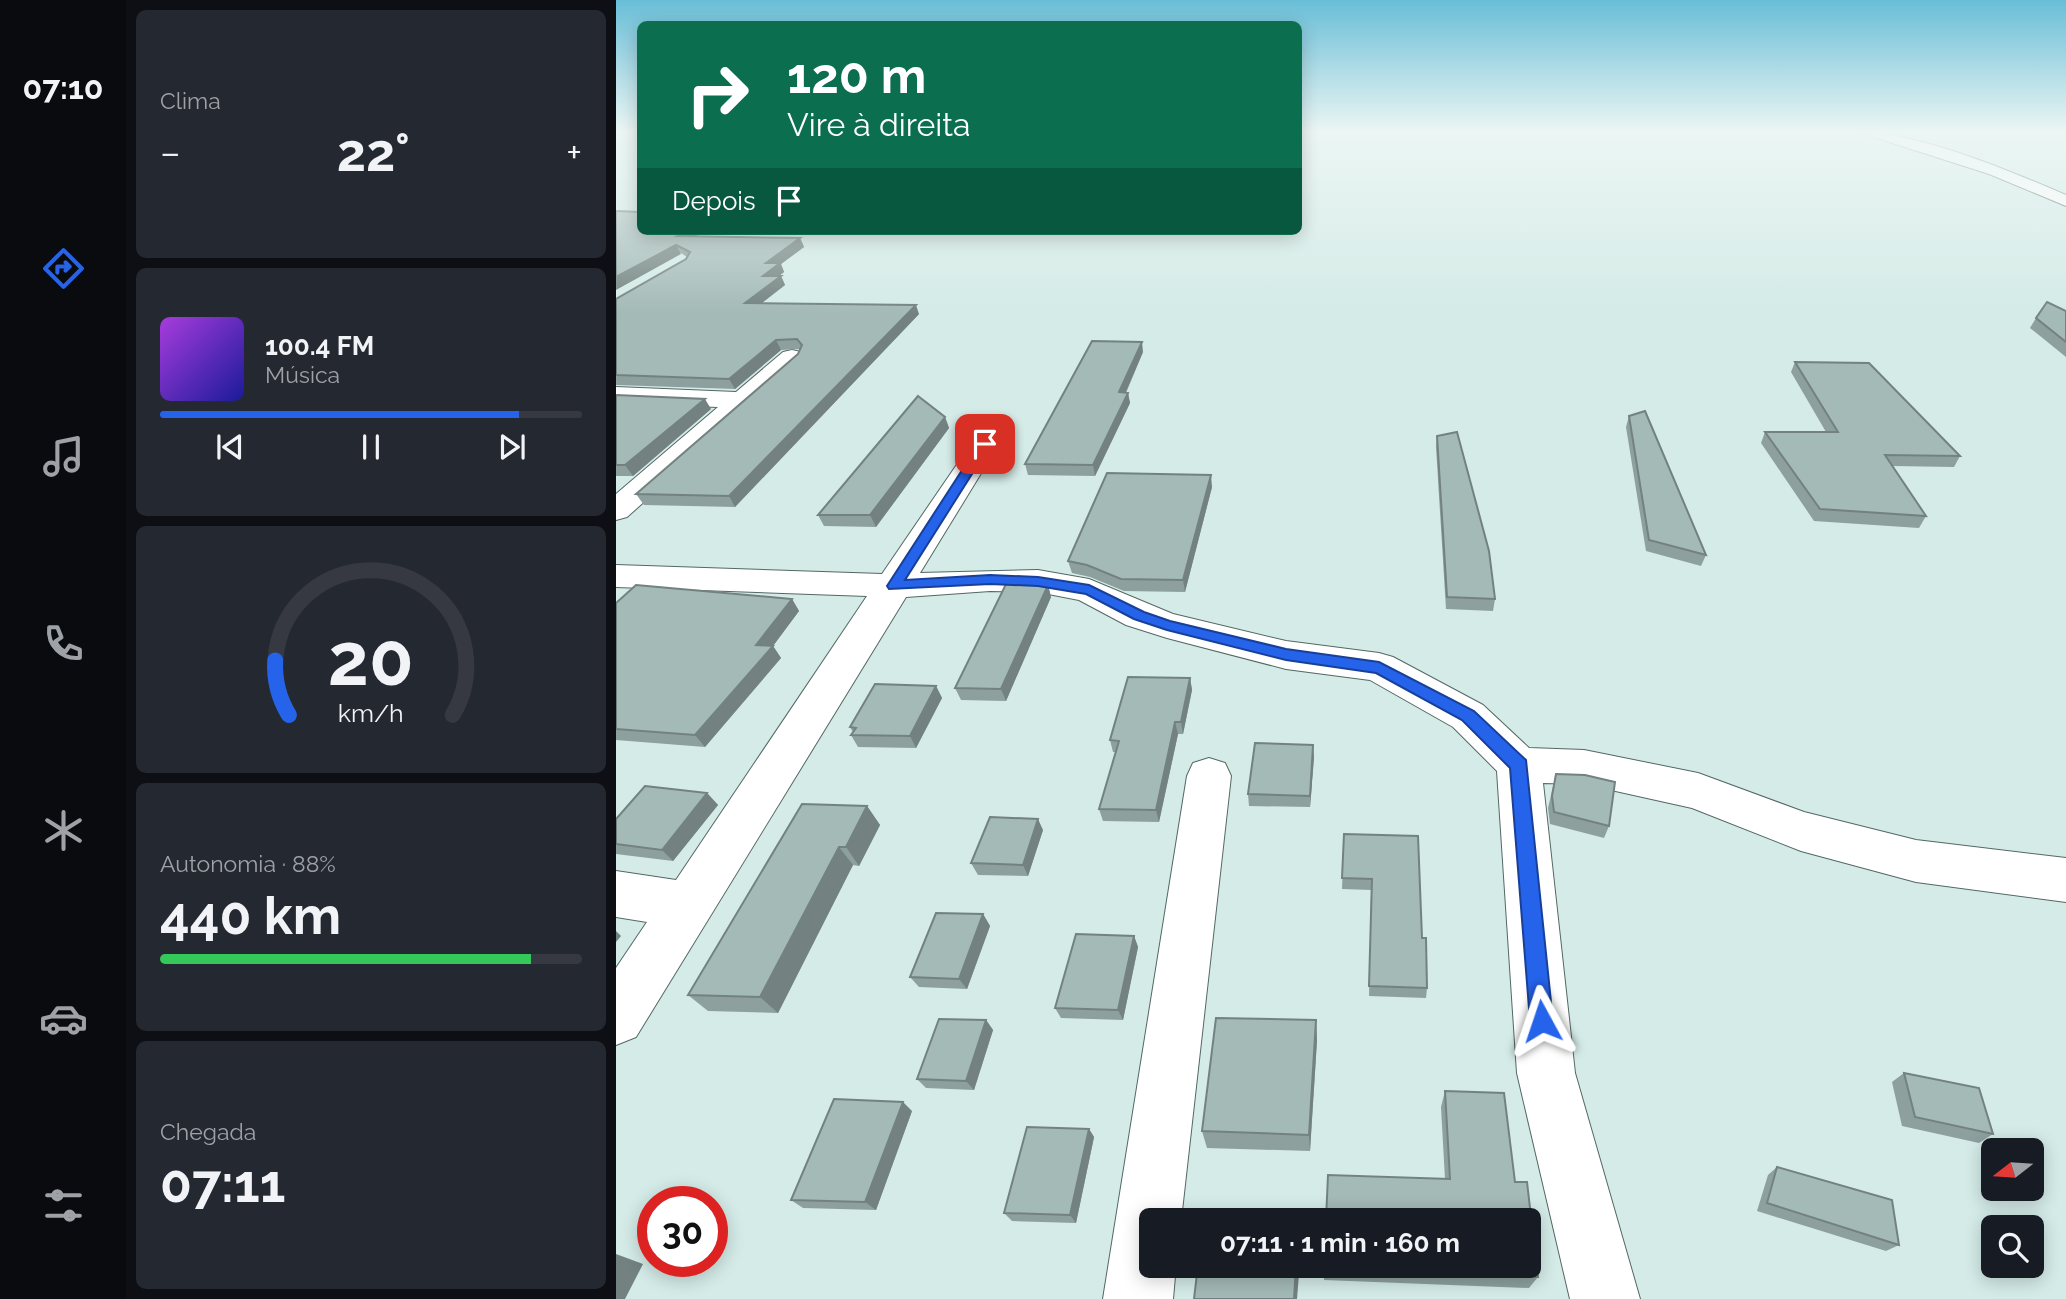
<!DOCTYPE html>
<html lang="pt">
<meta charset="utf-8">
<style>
body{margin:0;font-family:Raleway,sans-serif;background:#242831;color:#f1f3f6;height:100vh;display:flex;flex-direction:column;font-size:26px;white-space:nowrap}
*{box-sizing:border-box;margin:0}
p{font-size:23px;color:#9ea1a6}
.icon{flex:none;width:38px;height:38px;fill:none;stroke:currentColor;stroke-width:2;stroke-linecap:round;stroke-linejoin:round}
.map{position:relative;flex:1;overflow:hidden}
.side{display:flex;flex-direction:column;gap:10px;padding:10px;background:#0d0f14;width:490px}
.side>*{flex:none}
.top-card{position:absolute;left:21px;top:21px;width:665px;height:214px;border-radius:10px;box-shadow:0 4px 18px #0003;background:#0b6e4f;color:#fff;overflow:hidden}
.needle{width:46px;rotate:253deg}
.controls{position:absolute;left:1365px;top:1138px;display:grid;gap:14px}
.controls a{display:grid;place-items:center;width:63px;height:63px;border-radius:10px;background:#171b24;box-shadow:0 4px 18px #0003;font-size:35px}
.speed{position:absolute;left:21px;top:1186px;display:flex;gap:14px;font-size:35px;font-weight:700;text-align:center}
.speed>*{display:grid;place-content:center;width:91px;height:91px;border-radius:50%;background:#171b24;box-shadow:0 4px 18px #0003;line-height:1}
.speed .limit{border:10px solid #d22;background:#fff;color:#111}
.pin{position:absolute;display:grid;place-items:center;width:60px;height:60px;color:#fff;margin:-30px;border-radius:14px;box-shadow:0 4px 10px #0006}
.me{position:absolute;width:77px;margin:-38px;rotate:355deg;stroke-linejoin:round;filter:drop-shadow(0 0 5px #0008)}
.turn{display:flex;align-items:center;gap:24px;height:147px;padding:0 35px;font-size:32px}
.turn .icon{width:91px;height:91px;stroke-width:2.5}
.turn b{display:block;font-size:49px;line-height:60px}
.then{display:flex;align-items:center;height:66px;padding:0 35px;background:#0003;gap:14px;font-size:26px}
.big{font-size:52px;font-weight:700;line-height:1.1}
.side .tile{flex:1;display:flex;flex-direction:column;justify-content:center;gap:10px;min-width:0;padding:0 24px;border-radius:10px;background:#242831}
.side .dial{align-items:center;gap:0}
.dial svg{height:182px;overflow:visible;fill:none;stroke:#363941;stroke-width:7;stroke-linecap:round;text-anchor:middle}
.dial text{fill:#f1f3f6;stroke:none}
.song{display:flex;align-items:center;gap:21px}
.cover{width:84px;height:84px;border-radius:10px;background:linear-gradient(135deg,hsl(280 70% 55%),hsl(240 70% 35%))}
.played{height:7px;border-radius:4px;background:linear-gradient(90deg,#2563eb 85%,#363941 85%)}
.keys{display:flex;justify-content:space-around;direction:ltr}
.heat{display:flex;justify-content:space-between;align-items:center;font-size:38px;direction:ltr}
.charge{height:10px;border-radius:5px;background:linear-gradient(90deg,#34c759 88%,#363941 0)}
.trip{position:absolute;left:523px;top:1208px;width:402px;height:70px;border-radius:10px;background:#171b24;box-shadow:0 4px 18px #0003;font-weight:700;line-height:70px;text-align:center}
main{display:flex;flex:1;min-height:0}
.menu{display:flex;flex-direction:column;width:126px;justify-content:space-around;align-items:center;background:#090b0e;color:#9ea1a6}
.menu .icon{width:49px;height:49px}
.menu .selected{color:#2563eb}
.menu b{font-size:32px;color:#f1f3f6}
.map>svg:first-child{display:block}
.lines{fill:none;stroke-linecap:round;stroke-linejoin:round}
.street-casing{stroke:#536864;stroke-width:2}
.street{fill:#fff;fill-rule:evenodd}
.wall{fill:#8da09d}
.shaded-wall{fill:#738280}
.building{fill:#a4bab7;stroke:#738280;stroke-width:2}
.route{fill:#2563eb;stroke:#184099;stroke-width:2}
</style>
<main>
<nav class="menu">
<b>07:10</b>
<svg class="icon selected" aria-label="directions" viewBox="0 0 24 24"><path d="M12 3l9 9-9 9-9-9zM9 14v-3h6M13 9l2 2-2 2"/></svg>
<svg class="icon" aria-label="music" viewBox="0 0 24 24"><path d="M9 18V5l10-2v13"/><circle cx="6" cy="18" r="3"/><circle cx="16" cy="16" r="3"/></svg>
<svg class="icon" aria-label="phone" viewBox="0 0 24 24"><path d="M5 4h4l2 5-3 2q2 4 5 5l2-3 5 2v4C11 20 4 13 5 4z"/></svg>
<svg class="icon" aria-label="climate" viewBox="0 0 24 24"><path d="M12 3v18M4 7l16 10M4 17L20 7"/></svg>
<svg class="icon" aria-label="car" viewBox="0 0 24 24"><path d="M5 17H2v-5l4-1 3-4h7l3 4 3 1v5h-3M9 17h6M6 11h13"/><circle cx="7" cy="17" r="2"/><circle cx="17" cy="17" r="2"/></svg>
<svg class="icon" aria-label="filters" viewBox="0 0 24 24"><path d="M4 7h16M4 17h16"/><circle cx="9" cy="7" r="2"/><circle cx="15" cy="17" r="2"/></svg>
</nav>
<section class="side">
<div class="tile"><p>Clima</p>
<div class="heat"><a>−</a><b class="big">22°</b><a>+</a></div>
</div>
<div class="tile">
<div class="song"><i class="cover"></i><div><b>100.4 FM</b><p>Música</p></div></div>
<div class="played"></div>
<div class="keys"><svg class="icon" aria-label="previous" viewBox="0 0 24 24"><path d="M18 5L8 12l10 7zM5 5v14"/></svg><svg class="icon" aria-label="pause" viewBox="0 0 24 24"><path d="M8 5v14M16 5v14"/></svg><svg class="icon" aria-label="next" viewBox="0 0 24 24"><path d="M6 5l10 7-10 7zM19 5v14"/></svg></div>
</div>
<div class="tile dial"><svg viewBox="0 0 100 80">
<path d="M14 69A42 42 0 1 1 86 69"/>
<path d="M14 69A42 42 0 0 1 8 45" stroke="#2563eb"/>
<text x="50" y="56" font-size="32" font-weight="700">20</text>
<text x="50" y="72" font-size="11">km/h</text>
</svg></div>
<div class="tile"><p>Autonomia · 88%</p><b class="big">440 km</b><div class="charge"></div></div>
<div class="tile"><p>Chegada</p><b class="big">07:11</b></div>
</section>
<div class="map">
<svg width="1450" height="1299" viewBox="0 0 1450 1299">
<rect width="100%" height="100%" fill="#d4ebe7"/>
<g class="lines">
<g class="street-casing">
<g id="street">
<path d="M1242,132C1302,132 1394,171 1450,195V206L1373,174Z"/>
<path d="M176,350L185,352L188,357L185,362L11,517L0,520V494L102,407L0,403V387L120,392L167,352Z"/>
<path d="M369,435L379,438L383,444L304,573L422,570L473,579L557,614L670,641L763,653L777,657L867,705L913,748L968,750L1082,773L1188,812L1300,840L1450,858V902L1300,882L1185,851L1076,808L968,784L927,783L959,1073L1024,1299H954L901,1073L881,771L837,727L754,680L670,669L551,638L510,625L463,600L422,592L374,591L290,597L20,1037L0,1045V968L31,922L0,917V871L60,880L251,596L0,587V565L266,574L359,438Z"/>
<path d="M593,758L609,763L615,776L565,1220H536V1265H560L557,1299H487L571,776L577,763Z"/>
</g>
</g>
<use href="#street" class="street"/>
</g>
<g class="wall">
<path d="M0,211L85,233L80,236L184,238L188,247L165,264L168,272L163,276H165L169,285L146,303L303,314L119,507L28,505L20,494L182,354L184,349L165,350L119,389L0,385V299L70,259L71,257Z"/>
<path d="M1450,311V357L1414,328L1420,318Z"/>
<path d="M527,352L510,393H512L514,403L479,476L412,475L409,464Z"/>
<path d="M1179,362L1344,456L1338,467L1276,466L1310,516L1303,528L1198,521L1145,443L1149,432H1210L1175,372Z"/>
<path d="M0,395L95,409L17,476H0Z"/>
<path d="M1013,416L1090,555L1085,566L1030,551L1010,427Z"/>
<path d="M329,417L333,428L260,527L208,526L202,515Z"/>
<path d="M821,436L879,599L877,611L830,609L820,447Z"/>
<path d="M596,487L569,592L508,591L474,577L456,573L452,561Z"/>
<path d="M432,585L435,597L390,701L345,700L339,688Z"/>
<path d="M176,599L183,611L157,646L165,658L89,747L0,740V603Z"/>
<path d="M574,678L576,690L567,734H562L543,822L487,821L483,809L500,752H497L494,740Z"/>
<path d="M320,686L326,698L300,748L242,747L235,735L237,732L234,727Z"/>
<path d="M698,757L694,807L633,806L632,794Z"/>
<path d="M940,774L993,826L988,838L934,824L932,808Z"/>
<path d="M91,793L102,805L57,861L0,854V819Z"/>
<path d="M251,806L264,825L243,866L237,865L162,1013L92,1011L72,995Z"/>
<path d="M427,830L412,876L362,875L355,863Z"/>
<path d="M728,834L806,938L811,988L810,998L753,996L755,890L726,889Z"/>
<path d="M367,914L374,926L351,989L303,987L294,977Z"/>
<path d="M518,936L522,947L507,1020L445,1018L439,1008Z"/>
<path d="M370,1020L377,1030L358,1090L310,1088L301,1079Z"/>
<path d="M700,1020L701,1040L694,1151L591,1148L586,1131Z"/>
<path d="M1288,1073L1377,1134L1363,1143L1286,1126L1276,1082Z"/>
<path d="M829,1091L899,1182L922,1277L913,1288L708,1280V1265L829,1179L825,1107Z"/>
<path d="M296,1111L260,1210L187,1208L175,1200Z"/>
<path d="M473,1129L478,1137L460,1223L396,1221L388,1213Z"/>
<path d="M1161,1167L1283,1245L1270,1251L1141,1211L1152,1175Z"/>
</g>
<g class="shaded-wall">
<path d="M69,231H84L85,233L66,244L61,236Z"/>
<path d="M184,238L188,247L165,264L168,272L151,285L147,276L150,263Z"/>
<path d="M60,245L65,254L0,290V277Z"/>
<path d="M165,276L169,285L134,312L129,303Z"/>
<path d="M300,305L303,314L119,507L113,496Z"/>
<path d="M160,340L165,350L119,389L113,379Z"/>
<path d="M526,342L527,352L505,403L503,392Z"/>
<path d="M512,393L514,403L479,476L477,465Z"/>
<path d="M89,399L95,409L17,476L9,465Z"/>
<path d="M329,417L333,428L260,527L254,515Z"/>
<path d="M595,475L596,487L569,592L567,580Z"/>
<path d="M432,585L435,597L390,701L385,689Z"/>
<path d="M176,599L183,611L157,646L165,658L89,747L79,735L140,645Z"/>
<path d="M574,678L576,690L567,734L565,722Z"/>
<path d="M320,686L326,698L300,748L294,736Z"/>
<path d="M559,722L562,734L543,822L540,810Z"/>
<path d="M697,745L698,757L694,807V796Z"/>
<path d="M91,793L102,805L57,861L46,850Z"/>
<path d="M251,806L264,825L243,866L230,847Z"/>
<path d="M422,819L427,830L412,876L407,865Z"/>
<path d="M223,847L237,865L162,1013L144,997Z"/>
<path d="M367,914L374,926L351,989L343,979Z"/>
<path d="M0,931L5,936L0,942Z"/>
<path d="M518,936L522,947L507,1020L502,1010Z"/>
<path d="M370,1020L377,1030L358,1090L350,1081Z"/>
<path d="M700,1020L701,1040L694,1151L693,1135Z"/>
<path d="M287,1102L296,1111L260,1210L249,1202Z"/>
<path d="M473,1129L478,1137L460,1223L454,1215Z"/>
<path d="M0,1254L27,1264L9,1299H0Z"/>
<path d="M680,1265L683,1274L681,1299H678Z"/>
</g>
<g class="building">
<path d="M0,211L24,212V231H69L61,236L184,238L150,263H164L147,276H165L129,303L300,305L113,496L20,494L182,354L186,345L181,339L160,340L113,379L0,375V299L70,259L74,252L60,245L0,277Z"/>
<path d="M1431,302L1450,311V342L1420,318Z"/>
<path d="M476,341L526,342L503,392L512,393L477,465L409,464Z"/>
<path d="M1179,362L1253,363L1344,456L1269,455L1310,516L1204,509L1149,432H1222Z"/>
<path d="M0,395L89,399L9,465H0Z"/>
<path d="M302,396L329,417L254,515H202Z"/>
<path d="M1029,411L1090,555L1033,540L1013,416Z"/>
<path d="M841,432L873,551L879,599L831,597L821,436Z"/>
<path d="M491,473L595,475L567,580L505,579L471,565L452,561Z"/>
<path d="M391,582L432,585L385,689L339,688Z"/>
<path d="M20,585L176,599L140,645L157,646L79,735L0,729V603Z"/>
<path d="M512,677L574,678L565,722H559L540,810L483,809L503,741L494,740Z"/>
<path d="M259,684L320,686L294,736L235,735L240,728L234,727Z"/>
<path d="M639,743L697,745L694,796L632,794Z"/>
<path d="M940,774L969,775L999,782L993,826L938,812L936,796Z"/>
<path d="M29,786L91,793L46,850L0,844V819Z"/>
<path d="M186,804L251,806L230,847H223L144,997L72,995Z"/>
<path d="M374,817L422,819L407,865L355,863Z"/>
<path d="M728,834L802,836L806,938H810L811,988L753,986L756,879L726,878Z"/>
<path d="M320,913L367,914L343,979L294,977Z"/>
<path d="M460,934L518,936L502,1010L439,1008Z"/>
<path d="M600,1018L700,1020L693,1135L586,1131Z"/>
<path d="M323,1019L370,1020L350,1081L301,1079Z"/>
<path d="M1288,1073L1363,1088L1377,1134L1299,1117Z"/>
<path d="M829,1091L888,1093L899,1182H911L922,1277L708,1269V1265H914V1220H710L712,1175L834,1179Z"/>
<path d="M218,1099L287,1102L249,1202L175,1200Z"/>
<path d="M411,1127L473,1129L454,1215L388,1213Z"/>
<path d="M1161,1167L1276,1200L1283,1245L1151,1203Z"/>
<path d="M582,1265H680L678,1299H578Z"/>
</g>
<linearGradient id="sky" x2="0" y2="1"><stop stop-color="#69bed7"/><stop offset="0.42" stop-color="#ecf6f4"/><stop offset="1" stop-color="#ecf6f4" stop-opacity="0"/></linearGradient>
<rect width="1450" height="314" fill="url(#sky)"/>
<path class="route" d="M369,441L375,444L289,580L374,575L422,577L473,585L528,612L554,621L670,649L763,662L858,711L910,760L937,1021L934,1030L926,1033L917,1030L914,1021L894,768L846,720L760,673L670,660L551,630L518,619L470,594L422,586L374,584L273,589L271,586L363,444Z"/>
</svg>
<div class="controls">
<a><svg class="needle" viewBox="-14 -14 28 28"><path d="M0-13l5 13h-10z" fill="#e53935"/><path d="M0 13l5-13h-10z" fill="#9ea1a6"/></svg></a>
<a><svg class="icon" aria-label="search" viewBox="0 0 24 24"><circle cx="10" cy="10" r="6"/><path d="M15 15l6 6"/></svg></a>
</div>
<div class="speed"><div class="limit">30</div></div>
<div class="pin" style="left:369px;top:444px;background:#d93025"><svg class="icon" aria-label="arrive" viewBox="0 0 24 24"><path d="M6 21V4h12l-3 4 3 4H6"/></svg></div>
<svg class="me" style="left:926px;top:1021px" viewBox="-20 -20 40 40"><path d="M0-17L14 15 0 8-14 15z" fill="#2563eb" stroke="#fff" stroke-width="4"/></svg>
<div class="trip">07:11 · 1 min · 160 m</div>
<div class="top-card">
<div class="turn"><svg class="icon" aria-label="right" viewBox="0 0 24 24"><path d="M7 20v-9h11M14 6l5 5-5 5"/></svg><div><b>120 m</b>Vire à direita</div></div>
<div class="then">Depois<svg class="icon" aria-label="arrive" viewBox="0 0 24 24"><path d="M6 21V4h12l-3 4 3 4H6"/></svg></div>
</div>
</div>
</main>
